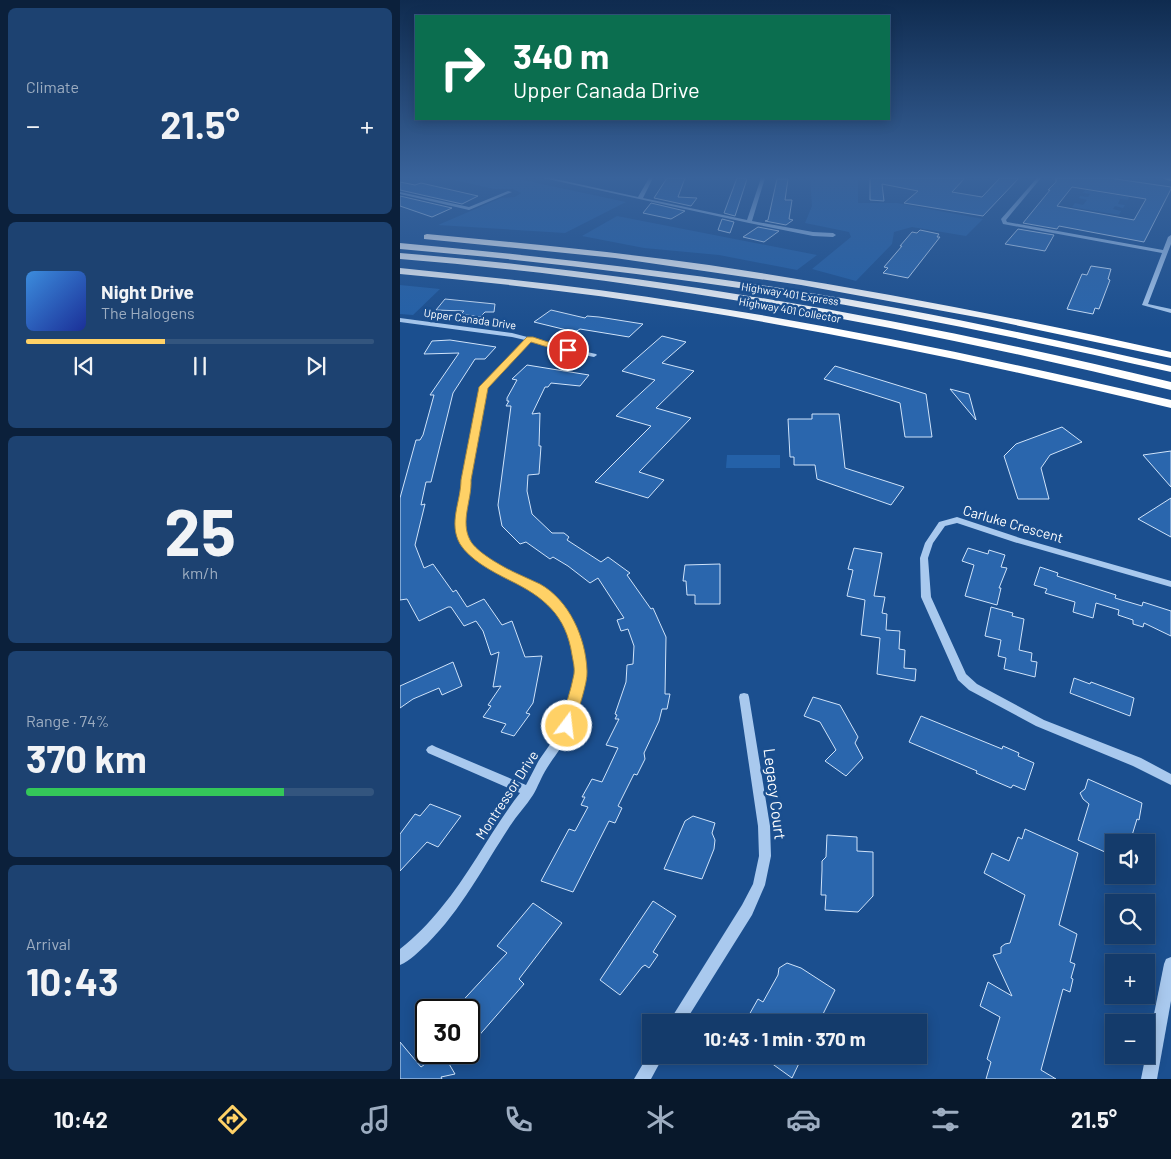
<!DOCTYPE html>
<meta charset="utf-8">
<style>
body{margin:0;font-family:Barlow,sans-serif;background:#1d4271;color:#f1f3f6;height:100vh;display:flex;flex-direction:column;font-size:19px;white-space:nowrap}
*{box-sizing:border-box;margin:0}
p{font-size:16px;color:#9dadc1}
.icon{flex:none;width:28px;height:28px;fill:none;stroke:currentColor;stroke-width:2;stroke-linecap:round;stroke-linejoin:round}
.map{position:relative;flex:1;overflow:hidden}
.panel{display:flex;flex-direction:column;gap:8px;padding:8px;background:#0b203b;width:400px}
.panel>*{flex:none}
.guide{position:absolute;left:15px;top:15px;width:475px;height:105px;border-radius:0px;box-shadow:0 2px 12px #0003,0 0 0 1px #33557e;background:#0b6e4f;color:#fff;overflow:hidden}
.controls{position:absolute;left:705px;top:834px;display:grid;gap:10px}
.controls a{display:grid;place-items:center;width:50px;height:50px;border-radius:0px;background:#143b6b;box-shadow:0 2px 12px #0003,0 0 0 1px #33557e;font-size:25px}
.speed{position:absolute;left:15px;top:999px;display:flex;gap:10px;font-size:25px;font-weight:700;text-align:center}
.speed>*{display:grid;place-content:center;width:65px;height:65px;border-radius:50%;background:#143b6b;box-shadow:0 2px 12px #0003,0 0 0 1px #33557e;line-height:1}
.speed .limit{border:2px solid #111;border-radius:8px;background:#fff;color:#111}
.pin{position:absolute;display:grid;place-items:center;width:42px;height:42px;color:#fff;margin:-21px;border:2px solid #fff;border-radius:50%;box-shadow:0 1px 5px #0007}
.me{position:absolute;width:55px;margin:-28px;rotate:15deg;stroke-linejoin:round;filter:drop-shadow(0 0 4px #0008)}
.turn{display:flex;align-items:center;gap:18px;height:105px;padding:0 15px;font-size:22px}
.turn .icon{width:65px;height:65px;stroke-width:2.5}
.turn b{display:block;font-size:35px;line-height:42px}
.big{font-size:38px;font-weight:700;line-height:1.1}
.panel .widget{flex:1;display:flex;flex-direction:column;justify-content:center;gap:8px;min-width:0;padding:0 18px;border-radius:8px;background:#1d4271}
.panel .dial{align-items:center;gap:0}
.dial b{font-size:65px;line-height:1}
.song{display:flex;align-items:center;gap:15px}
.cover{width:60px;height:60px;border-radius:8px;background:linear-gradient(135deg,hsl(210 70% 55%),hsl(230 70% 35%))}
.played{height:5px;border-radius:2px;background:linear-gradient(90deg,#ffd166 40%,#33557e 40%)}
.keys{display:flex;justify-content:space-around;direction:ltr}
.heat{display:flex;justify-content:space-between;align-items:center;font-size:28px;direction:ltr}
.charge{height:8px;border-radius:4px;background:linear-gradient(90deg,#34c759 74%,#33557e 0)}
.trip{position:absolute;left:242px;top:1014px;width:285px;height:50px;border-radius:0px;background:#143b6b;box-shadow:0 2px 12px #0003,0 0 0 1px #33557e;font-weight:700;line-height:50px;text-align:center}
.tabs{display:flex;height:80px;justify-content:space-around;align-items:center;background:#08182b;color:#9dadc1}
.tabs .icon{width:35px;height:35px}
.tabs .active{color:#ffd166}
.tabs b{font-size:22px;color:#f1f3f6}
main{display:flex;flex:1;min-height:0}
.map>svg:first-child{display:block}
.green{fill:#2461a8}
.building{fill:#2a66ad;stroke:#cfe3fa;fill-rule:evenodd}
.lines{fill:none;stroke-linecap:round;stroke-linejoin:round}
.minor{fill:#a9c9ee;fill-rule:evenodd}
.major{fill:#f0f6ff;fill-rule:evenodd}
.highway{fill:#fff;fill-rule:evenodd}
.route{fill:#ffd166;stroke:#a68842}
.labels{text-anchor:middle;stroke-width:5;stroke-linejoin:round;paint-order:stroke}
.far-street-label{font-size:11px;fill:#fff;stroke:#1b4f8f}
.street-label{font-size:14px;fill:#fff;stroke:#1b4f8f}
.near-street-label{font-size:16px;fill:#fff;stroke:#1b4f8f}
</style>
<main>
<section class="panel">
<div class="widget"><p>Climate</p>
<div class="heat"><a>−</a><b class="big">21.5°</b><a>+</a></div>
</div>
<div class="widget">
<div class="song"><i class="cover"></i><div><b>Night Drive</b><p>The Halogens</p></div></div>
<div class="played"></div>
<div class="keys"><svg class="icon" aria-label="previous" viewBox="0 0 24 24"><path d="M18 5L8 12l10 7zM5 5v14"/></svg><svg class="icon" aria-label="pause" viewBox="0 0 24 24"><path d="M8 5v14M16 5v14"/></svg><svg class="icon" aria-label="next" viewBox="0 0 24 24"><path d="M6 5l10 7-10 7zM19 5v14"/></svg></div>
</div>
<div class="widget dial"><b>25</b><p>km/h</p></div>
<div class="widget"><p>Range · 74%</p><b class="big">370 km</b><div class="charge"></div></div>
<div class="widget"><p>Arrival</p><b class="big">10:43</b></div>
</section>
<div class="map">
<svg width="771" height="1079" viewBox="0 0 771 1079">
<rect width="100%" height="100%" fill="#1b4f8f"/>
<g class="green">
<path d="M45,178H127L123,180L226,202L165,233L38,225L101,198L115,197L121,193L113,189H94Z"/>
<path d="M410,178H458V203H497L583,219L566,236L512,227L494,232L492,244L456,281L412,269L451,237L449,232L405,223L412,206Z"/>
<path d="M685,190L729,197L728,200L720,199L718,204L725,205L723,208L715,206L713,209L721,211L719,215L672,207L675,203L683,205L687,200L679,198L680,196L688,197L690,194L683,193Z"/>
<path d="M217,216L417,255L397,270L319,255L244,248L182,236Z"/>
<path d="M0,285L40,289L13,315L0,314Z"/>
<path d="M327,455H380V468H326Z"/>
</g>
<g class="building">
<path d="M267,178H285L278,197L297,198L291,206L254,198Z"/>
<path d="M337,178L347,179L335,216L324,213Z"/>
<path d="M470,178H565L552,192L582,197L600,178H619L583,216L504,203L518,191L482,184L484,201L470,200Z"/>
<path d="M656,178H709L771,187V189L744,242L659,226L657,229L623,223L650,190H648L656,182ZM672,187L746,199L734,220L657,206Z"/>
<path d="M377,179H388L385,200H392L389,219L393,220L386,225L365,221L368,220Z"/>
<path d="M0,182L15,185L21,183L78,196L62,204L0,190Z"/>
<path d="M0,196L52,208L32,217L0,206Z"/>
<path d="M251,203L285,211L271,219L243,213Z"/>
<path d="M322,219L334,222L330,233L318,230Z"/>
<path d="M358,227L379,231L364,242L343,237Z"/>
<path d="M618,229L654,235L645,251L605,244Z"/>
<path d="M520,230L539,234L537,237H540L508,278L483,273L488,268L484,267L502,246H500L512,232L517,233Z"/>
<path d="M691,266L711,269L708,279L710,280L699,309L695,308L693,314L667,309L682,274L687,275Z"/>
<path d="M45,299L95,304L94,312H85L80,317L61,314L64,311L36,310Z"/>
<path d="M151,310L185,318L187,316L199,317L243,324L229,337L180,329L175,332L134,322Z"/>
<path d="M262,336L286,342L262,363L294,371L256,408L291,418L239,472L264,480L248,498L195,482L251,426L216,416L255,380L222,371Z"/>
<path d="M50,340L96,347L85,359H75L53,393L31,482H26L21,505L25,504L15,545L24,568L33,564L53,592L56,590L67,607L84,599L102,625L112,621L125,657L142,656L133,703L126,713L130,714L114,736L101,732L106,724L83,717L91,706L88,705L101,686L93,687L99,652L91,655L83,631L76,621L64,626L51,607H48L19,621L7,599L0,600V498L16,440H20L23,435L34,395H30L59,353L24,354L32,341Z"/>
<path d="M127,365L189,375L180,386L151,383L148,387H145L132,414L140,413L139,446H141L139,474L128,475L127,491L132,514L152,533H164L169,537L167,540L201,562L208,557L230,573L227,575L251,609L253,608L266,637L265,694H270L267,709H262L259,721L244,753L245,759L237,775L234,774L218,806L222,808L215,823L209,821L173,892L141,881L169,829L175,831L188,807L181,805L185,797H182L192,779L202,782L218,748L206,745L219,719H215L217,715L215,714L226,682L227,665L233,664L234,646L228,629L221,631L217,620L224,618L198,578L190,583L168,566L153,557L150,559L126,542L120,544L102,526L98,505L111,406H106L109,401H107V398L117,380L112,379Z"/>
<path d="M435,366L526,394L532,437H505L500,403L424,379Z"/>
<path d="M550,389L569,394L576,420Z"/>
<path d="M412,414H439L445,468L504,487L491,505L417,479L415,465H394V457H390L388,419H412Z"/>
<path d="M662,427L682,442L650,455L641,468L649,499H618L604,456L616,444Z"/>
<path d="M771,451V487L743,455Z"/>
<path d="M771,498V537L738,519Z"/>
<path d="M454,548L482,553L474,596L485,597L482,613L487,614L486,630L500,631L499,649L505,650L504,668L516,669L515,681L477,674L480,638L461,635L465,600L447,596L453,570L448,569Z"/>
<path d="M568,548L588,554L589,550L605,555L601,567L607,568L599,588H601L597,605L565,596L574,565L562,561Z"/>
<path d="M320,564V604H295V595H287L286,581H283L285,565Z"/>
<path d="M640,567L658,573L657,576L716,595L715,598L742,606L743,602L771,611V636L744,623L743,627L733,624V620L718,615L719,610L696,603L693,618L673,612L675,602L645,593L647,589L634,585Z"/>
<path d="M591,607L613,613L612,616L624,619L619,650L632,653L631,661L637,662L635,677L604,669L606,658L598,656L601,640L585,636Z"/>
<path d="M53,662L62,686L42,695L39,688L13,699L0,708V686Z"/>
<path d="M674,678L690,684L691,682L734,698L730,716L670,693Z"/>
<path d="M413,697L440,705L458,737L455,743L463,758L446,776L425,761L436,750L420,722L404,716Z"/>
<path d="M521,716L602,749L603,746L619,753L618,756L634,763L625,790L613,785L611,788L576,773L577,771L509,742Z"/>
<path d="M688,779L742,803L739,820L737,819L730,842H714V856L678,840L689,804L683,799L680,793L685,789Z"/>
<path d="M30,804L61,816L38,847L27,842L0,871V834L15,814L20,816Z"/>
<path d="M293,816L315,823L312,833L315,840L314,849L302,879L264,869L285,821Z"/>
<path d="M625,829L678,853L659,925L677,934L670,962L675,964L671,978L673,979L670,992L663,989L641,1070L656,1079H586L591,1062L587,1059L600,1017L580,1006L588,982L612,996L593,955L601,953V947L605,944L610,943L625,895L584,873L592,853L609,861L618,837L622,839Z"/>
<path d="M427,835L457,837V851L473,852V896L458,912L425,910L426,895H421L422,870V861L426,857Z"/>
<path d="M253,901L276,916L253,952L258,955L249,968L245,965L242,967L220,995L200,980Z"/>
<path d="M133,903L162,923L119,979L124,984L69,1047V1010H54L107,953L97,946Z"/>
<path d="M387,963L401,968L435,990L419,1022H351L353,1018L349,1015L358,999L363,1002L378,975L379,968Z"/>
<path d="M0,1042L21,1067L42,1052L55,1074L41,1077L42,1079H0Z"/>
<path d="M360,1055H403L392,1078Z"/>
</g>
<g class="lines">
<g class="minor">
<path d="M143,178H151L238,197L249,178H253L243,198L347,220L361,178H365L352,221L413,232L433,233L436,235L433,237L413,236L349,223Z"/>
<path d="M637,178H641L606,220L607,222L763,250L768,237L771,235V244L748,304L771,309V313L742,305L762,253L603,224L601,219Z"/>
<path d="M108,191L112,192L69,210L0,194V192L69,207Z"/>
<path d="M0,318L112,333L169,348L196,354L197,355L194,357L168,352L131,342C121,352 111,362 102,372C98,377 92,381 89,386C83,394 63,516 65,528C67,536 70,543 76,548C93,566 117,573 138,584C161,596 176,624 183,648C190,672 181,707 171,730C165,744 155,755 147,768C141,777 138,787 133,795C126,806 117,815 110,826C83,867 62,909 27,944C19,951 10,961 0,965V949C15,937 29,923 41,908C71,872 91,830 120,793L28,753L26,750L28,747L32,745L36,747L126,785L139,760L158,733L164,720L175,674V661L173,648L161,620L147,601L133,589L100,574L77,560L68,552L60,540L56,523L62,480L81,387L125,340L112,337L0,322Z"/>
<path d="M557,517L620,538L771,581V587L614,542L557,523L545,526L533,543L528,558L531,597L566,674L577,684L644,720L741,758L771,774V785L733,766L636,726L569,690L558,680L521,597L520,558L525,543L539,522Z"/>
<path d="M344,693L348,694L349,697L370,826L371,856L365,885L352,915L285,1022H270L272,1017L342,905L353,884L359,856L358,826L339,697L340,694Z"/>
<path d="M771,957V1001L757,1079H741L764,964L766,959Z"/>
<path d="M251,1050V1055H264L251,1079H234Z"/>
</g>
<path class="major" d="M763,178H771V181L764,179Z"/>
<g class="highway">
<path d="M27,234C121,243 216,252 309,265C464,288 618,318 771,352V358L587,319L401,285L215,258L24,239V235Z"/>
<path d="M0,243C129,255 258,269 386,289C515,309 643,337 771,366V372C643,343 515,316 386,295C258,275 129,260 0,249Z"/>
<path d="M0,253C260,274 518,321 771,382V390C518,328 260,280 0,259Z"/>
<path d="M0,268C98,278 196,288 293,304C454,329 613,363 771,400V408C613,370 454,336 293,310C196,294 98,283 0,274Z"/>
</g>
</g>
<linearGradient id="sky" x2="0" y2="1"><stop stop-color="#0f2b4f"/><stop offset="0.54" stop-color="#39639b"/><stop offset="1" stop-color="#39639b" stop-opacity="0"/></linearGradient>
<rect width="771" height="329" fill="url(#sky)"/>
<path class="route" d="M127,337H133L172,350L168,353L131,342L88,388L71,480C72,500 60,521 70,540C76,552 103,567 116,573C124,577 132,580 140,584C169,600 186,638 187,671C188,683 177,712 174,726L172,730L167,732L162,730L160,726C164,709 171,691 174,674C175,668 173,661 172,655C166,615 144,597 109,580C93,572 70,560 60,544C48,523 61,501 61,480L79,387Z"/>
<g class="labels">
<g class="far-street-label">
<text transform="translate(390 294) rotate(9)" y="4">Highway 401 Express</text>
<text transform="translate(390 310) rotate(10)" y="4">Highway 401 Collector</text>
<text transform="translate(70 319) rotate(8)" y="4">Upper Canada Drive</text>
</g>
<g class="street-label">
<text transform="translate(613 524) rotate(16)" y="5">Carluke Crescent</text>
<text transform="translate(107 795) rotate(-57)" y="5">Montressor Drive</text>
</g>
<g class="near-street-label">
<text transform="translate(375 794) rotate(83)" y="6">Legacy Court</text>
</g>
</g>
</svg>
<div class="controls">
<a><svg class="icon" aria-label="sound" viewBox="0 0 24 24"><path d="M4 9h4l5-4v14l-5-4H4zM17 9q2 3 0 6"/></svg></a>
<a><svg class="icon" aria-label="search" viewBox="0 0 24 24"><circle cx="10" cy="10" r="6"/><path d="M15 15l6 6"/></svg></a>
<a>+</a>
<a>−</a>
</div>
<div class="speed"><div class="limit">30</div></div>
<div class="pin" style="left:168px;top:350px;background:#d93025"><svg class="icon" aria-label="arrive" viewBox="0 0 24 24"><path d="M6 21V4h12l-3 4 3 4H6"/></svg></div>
<svg class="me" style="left:167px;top:726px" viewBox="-20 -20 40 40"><circle r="17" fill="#ffd166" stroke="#fff" stroke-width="3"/><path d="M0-11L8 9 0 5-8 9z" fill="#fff"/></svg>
<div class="trip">10:43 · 1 min · 370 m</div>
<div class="guide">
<div class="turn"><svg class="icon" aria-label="right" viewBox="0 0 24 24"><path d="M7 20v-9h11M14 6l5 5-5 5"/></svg><div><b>340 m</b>Upper Canada Drive</div></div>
</div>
</div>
</main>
<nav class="tabs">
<b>10:42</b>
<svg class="icon active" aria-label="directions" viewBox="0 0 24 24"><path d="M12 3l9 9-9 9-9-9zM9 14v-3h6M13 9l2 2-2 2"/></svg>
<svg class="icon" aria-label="music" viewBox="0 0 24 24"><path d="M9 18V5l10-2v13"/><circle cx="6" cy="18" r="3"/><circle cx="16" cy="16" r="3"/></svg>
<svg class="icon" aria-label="phone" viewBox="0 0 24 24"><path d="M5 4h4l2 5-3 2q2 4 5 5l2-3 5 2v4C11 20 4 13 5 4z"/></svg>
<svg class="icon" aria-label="climate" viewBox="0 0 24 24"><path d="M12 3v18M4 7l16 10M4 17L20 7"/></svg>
<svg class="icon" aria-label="car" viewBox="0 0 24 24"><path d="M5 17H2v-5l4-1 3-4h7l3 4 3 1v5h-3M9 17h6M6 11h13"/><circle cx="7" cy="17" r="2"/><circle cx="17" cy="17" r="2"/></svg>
<svg class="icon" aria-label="filters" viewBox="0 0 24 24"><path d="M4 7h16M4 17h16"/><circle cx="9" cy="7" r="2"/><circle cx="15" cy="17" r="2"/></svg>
<b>21.5°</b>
</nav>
